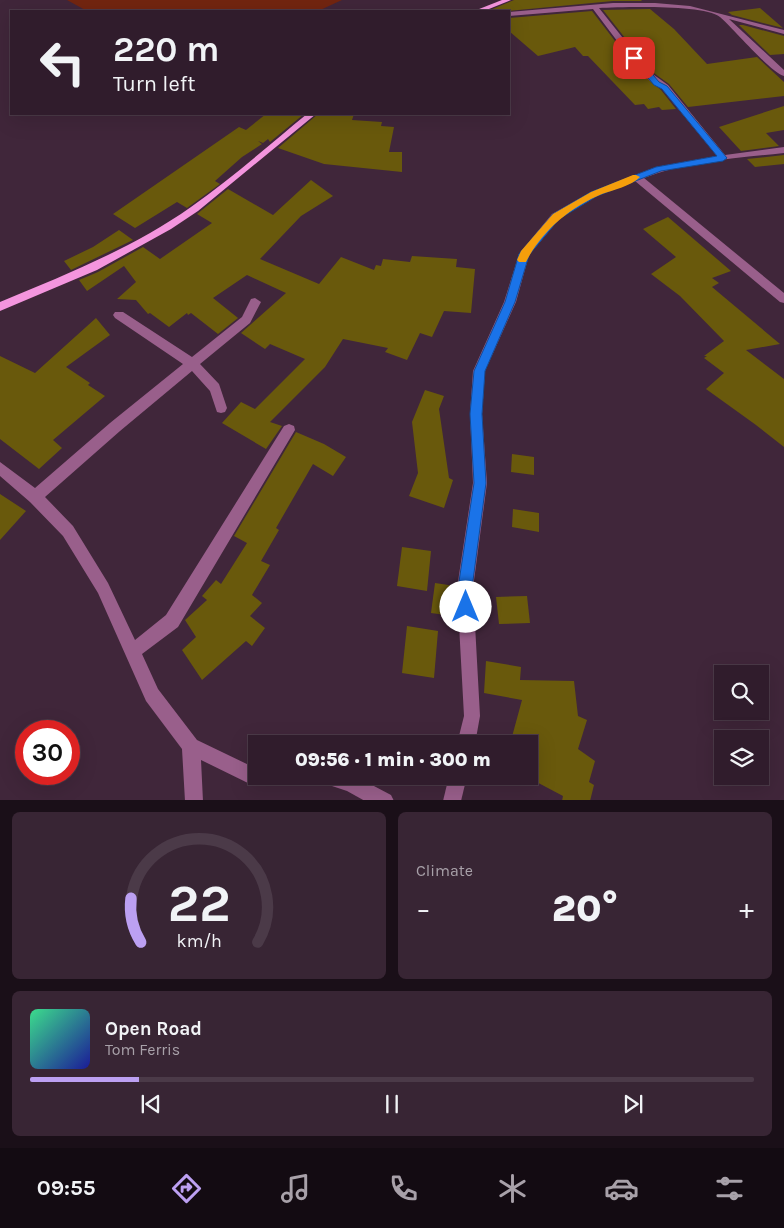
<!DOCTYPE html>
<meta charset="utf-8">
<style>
body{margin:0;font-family:Karla,sans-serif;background:#382534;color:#f1f3f6;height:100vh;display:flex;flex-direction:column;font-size:19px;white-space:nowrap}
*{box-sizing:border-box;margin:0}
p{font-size:16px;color:#a8a1a9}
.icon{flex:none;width:28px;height:28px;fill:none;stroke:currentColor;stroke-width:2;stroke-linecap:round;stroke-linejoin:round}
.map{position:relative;height:800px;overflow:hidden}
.details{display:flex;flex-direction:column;gap:12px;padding:12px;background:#1a0f18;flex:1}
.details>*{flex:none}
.hud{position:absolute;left:10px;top:10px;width:500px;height:105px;border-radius:0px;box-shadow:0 5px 20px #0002,0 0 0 1px #4b3a48;background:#301c2c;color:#f1f3f6;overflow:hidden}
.fabs{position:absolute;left:714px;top:665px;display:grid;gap:10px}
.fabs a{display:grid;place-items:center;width:55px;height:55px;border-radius:0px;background:#301c2c;box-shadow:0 5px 20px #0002,0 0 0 1px #4b3a48;font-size:25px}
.speed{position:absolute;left:15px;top:720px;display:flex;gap:10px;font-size:25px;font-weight:700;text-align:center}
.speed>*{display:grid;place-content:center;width:65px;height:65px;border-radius:50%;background:#301c2c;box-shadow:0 5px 20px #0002,0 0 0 1px #4b3a48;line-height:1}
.speed .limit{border:8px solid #d22;background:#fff;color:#111}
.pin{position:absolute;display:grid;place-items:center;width:42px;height:42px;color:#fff;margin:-21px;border-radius:10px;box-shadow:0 2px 8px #0006}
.me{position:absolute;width:55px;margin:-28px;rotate:0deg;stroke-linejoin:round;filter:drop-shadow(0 0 4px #0008)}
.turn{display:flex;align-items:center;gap:18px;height:105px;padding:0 20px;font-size:22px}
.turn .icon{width:65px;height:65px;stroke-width:2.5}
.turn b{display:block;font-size:35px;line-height:42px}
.big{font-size:38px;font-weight:800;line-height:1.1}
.details .tile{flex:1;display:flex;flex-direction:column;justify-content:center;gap:8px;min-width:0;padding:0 18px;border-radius:8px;background:#382534}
.details .dial{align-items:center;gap:0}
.dial svg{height:130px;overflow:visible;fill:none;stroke:#4b3a48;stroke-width:7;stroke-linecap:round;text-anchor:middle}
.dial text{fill:#f1f3f6;stroke:none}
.song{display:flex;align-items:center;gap:15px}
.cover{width:60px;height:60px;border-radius:8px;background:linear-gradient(135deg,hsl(150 70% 55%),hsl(240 70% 35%))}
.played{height:5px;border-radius:2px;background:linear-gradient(90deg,#bca0f2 15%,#4b3a48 15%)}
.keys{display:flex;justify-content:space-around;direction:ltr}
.heat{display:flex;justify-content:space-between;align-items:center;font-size:28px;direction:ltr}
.details .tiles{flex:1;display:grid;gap:12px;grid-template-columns:1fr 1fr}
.tile:last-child{grid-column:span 2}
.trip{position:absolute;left:248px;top:735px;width:290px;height:50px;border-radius:0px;background:#301c2c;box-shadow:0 5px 20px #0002,0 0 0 1px #4b3a48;font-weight:800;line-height:50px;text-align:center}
.tabs{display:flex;height:80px;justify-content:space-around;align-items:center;background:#130b12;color:#a8a1a9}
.tabs .icon{width:35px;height:35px}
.tabs .selected{color:#bca0f2}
.tabs b{font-size:22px;color:#f1f3f6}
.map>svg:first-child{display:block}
.green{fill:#722510}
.building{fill:#69590c}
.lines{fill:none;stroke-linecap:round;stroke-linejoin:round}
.minor{fill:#995f8b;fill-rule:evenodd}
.major{fill:#f495de;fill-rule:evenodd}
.route{fill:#1a73e8;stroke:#114b97}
.slow{fill:#f59e0b}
</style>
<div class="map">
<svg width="784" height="801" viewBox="0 0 784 801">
<rect width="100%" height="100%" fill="#40263a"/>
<path class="green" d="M67,0H342L318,11H87Z"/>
<g class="building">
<path d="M514,0H641L642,1H613L507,11L490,10Z"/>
<path d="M760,8L783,28L732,15L728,12Z"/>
<path d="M650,9L674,29L707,64L757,57L784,82V96L688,107L669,84L651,71L603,10Z"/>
<path d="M592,11L638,71L661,90L676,109L662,110L659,107L648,109L644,104L635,105L588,56H583L575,47L538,56L509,31V18Z"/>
<path d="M739,25H743L784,36V54L770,55Z"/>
<path d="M784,106V130L766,133L779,146L741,151L719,127Z"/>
<path d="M266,114H304L270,142L268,139L263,143L258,141L262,144L242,157L215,181L220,184L187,208L177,202L135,228L113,214L239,127L246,130Z"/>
<path d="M318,114H354L352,120L382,122L381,126L394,127L389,152H402V172L324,164L278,148Z"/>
<path d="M784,155V164L755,167L747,159Z"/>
<path d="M311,180L333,196L301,216L260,259L319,284L341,257L374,270L376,265L381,266L383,259L410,262L412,256L457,259L456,267L475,269L471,313L444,311L432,337L420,333L407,360L385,352L388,348L343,339L325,367L270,422L282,426L266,449L222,423L241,402L255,409L305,359L270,344L265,349L241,333L286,293L247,275L213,298L238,318L218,334L191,313L188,315L187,313L169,327L150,313L148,314L136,300L117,299L136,282L124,266L87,291L79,280L98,272L143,247L160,259L212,223L197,214L228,189L273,215Z"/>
<path d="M668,217L731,271L712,278L719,283L712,287L780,344L746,350L784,379V447L756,425L706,389L724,373L704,358L707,356H704L724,341L680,296L651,274L676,257L643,229Z"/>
<path d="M119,230L133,240L71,270L64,261L93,247Z"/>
<path d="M96,318L110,335L66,367L90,383L88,385L105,396L53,440L62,448L39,469L0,439V356L35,373Z"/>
<path d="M425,390L444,396L439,409L449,478L453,480L444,508L409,496L418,473L412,422Z"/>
<path d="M296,432L324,444L346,457L333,476L313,464L276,528L279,530L261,561L270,565L252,595L262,603L250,616L265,628L252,646L246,641L202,680L182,650L196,637L185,620L207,600L202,596L216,580L221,584L247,543L234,536Z"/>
<path d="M512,454L534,457V475L511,472Z"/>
<path d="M0,494L26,511L0,540Z"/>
<path d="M513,509L539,513V532L512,527Z"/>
<path d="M402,547L431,551L427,591L397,586Z"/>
<path d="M435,583L455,586L453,616L431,613Z"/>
<path d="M527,596L530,623L499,624L496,597Z"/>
<path d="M407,626L438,631L434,678L402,673Z"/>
<path d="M486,661L521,667L520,680L574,681L578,716L587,720L578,749L595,761L589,782L594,785L590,801H562L563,796L529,778V744H510L522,700L484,693Z"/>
</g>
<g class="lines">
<g class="minor">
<path d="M613,3H655L690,6L784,30V34L729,19L784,70V76C769,71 735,30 720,17C704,4 622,7 599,8L650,72L668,85L725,155L784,147V153C738,158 687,161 644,178L784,293V303L780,302L635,181L597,196L560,218L529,255L516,302L485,371L482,414L487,483L473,588L480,716L475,744H457L464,716L457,588L473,483L470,414L473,371L504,302L519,254L552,214L591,192L656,167L717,156L662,89L650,81L639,70L593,9L509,16V12Z"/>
<path d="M255,298L261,302L250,323L200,364L219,384L227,408L225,412L221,413L217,412L210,391L192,371L120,431L45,497L73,526L108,583L135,640L166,615L284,426L289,424L294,426L295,430L178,627L142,654L158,689L197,740L251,766L256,764V776H264L262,779L250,784L201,760L203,801H185L182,749L146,701L98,593L63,536L30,502L0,476V462L35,488L110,423L183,364L115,318L113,315L115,312H123L192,357L242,317L251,299Z"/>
<path d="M317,776H355L391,795L394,801H365L347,791L320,782Z"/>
<path d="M449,776H467L461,801H443Z"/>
</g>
<g class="major">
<path d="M502,0H511L484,11H474Z"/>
<path d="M307,114H316L198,211L171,229L97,270L0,311V302C65,275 133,248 191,207C231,179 269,145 307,114Z"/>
</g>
</g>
<path class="route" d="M632,56H637L659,82L667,86L727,158L723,161L661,171L597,196L559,219L529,255L515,302L485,371L482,414L486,483L472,588L473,607L471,612L466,614L461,612L458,588L474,483L470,414L474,371L505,302L519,254L553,214L591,192L656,167L717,156L662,89L654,85L632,59Z"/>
<path class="slow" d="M633,175H636L640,177C631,186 613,190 602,194C570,207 541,232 526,262H519L517,260L521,251L553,214L591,192Z"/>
</svg>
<div class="fabs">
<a><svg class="icon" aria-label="search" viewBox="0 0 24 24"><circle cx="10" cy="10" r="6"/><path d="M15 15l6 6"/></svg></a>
<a><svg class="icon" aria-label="layers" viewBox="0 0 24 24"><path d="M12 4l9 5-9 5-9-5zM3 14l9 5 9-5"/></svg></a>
</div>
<div class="speed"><div class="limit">30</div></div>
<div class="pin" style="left:634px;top:58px;background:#d93025"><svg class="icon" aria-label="arrive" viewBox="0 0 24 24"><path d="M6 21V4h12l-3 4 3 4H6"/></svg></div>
<svg class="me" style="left:466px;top:607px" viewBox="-20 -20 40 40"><circle r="19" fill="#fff"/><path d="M0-13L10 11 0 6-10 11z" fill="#1a73e8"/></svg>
<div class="trip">09:56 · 1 min · 300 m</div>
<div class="hud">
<div class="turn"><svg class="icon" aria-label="left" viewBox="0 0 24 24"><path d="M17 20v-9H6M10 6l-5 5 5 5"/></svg><div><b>220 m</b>Turn left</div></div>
</div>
</div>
<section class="details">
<div class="tiles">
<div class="tile dial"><svg viewBox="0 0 100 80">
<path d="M14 69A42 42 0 1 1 86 69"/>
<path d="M14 69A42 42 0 0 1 8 42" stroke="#bca0f2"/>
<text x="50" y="56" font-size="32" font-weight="700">22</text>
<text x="50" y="72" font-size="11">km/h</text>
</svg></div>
<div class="tile"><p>Climate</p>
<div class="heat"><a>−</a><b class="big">20°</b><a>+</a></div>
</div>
<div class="tile">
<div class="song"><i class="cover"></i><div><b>Open Road</b><p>Tom Ferris</p></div></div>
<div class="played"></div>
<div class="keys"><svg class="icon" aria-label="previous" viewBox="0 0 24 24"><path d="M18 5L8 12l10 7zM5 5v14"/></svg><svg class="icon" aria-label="pause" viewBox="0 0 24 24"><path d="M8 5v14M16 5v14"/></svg><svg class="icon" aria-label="next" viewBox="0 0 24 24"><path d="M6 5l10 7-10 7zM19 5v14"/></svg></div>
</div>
</div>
</section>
<nav class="tabs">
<b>09:55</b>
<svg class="icon selected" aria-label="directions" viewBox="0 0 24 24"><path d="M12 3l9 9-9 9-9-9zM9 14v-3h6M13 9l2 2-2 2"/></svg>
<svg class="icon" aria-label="music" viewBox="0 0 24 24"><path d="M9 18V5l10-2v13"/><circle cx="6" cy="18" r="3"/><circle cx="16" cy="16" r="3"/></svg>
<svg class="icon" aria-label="phone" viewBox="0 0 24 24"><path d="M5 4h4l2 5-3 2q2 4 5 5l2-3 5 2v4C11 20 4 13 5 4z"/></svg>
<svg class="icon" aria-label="climate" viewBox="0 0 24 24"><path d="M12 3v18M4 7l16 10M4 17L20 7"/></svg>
<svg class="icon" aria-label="car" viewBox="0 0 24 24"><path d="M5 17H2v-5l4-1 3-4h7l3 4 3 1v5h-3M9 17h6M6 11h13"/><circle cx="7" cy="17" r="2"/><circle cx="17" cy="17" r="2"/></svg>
<svg class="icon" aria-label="filters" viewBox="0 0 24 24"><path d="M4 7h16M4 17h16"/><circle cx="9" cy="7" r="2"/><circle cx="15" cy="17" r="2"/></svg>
</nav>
